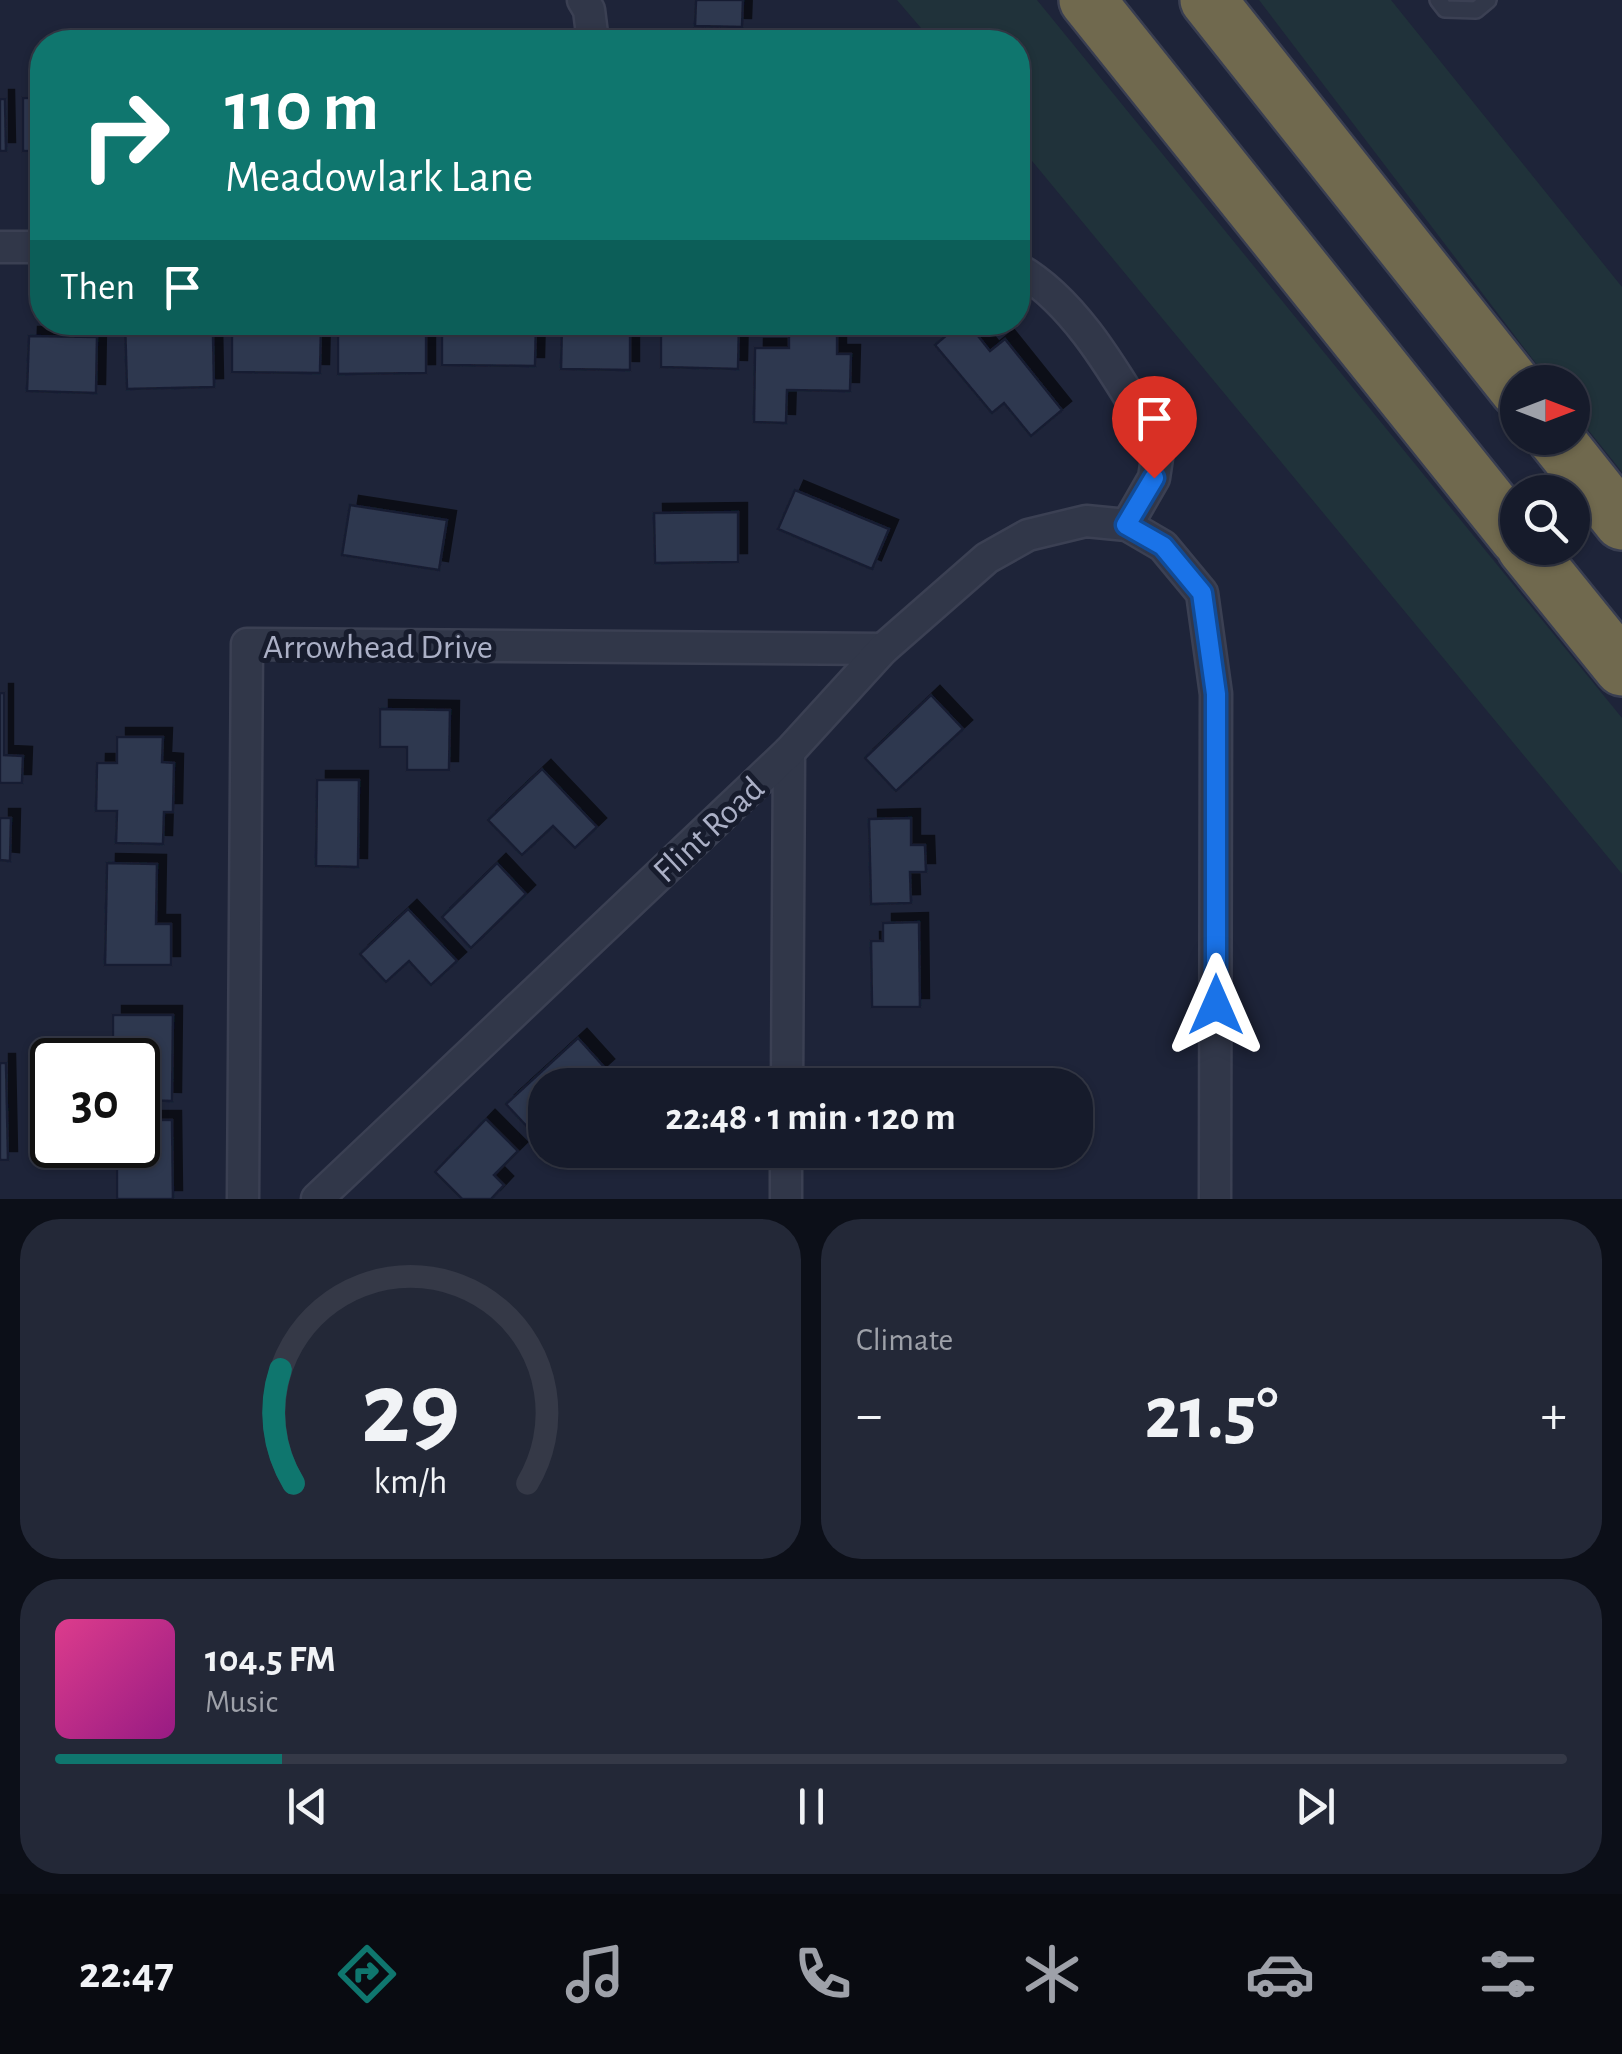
<!DOCTYPE html>
<meta charset="utf-8">
<style>
body{margin:0;font-family:"Alegreya Sans",sans-serif;background:#232837;color:#f1f3f6;height:100vh;display:flex;flex-direction:column;font-size:38px;white-space:nowrap}
*{box-sizing:border-box;margin:0}
p{font-size:32px;color:#9ea1a9}
.icon{flex:none;width:55px;height:55px;fill:none;stroke:currentColor;stroke-width:2;stroke-linecap:round;stroke-linejoin:round}
.map{position:relative;height:1199px;overflow:hidden}
.side{display:flex;flex-direction:column;gap:20px;padding:20px;background:#0c0f18;flex:1}
.side>*{flex:none}
.guide{position:absolute;left:30px;top:30px;width:1000px;height:305px;border-radius:40px;box-shadow:0 2px 8px #0004,0 0 0 2px #353947;background:#0f766e;color:#fff;overflow:hidden}
.needle{width:65px;rotate:90deg}
.controls{position:absolute;left:1500px;top:365px;display:grid;gap:20px}
.controls a{display:grid;place-items:center;width:90px;height:90px;border-radius:50%;background:#161b2b;box-shadow:0 2px 8px #0004,0 0 0 2px #353947;font-size:50px}
.speed{position:absolute;left:30px;top:1038px;display:flex;gap:20px;font-size:50px;font-weight:700;text-align:center}
.speed>*{display:grid;place-content:center;width:130px;height:130px;border-radius:50%;background:#161b2b;box-shadow:0 2px 8px #0004,0 0 0 2px #353947;line-height:1}
.speed .limit{border:5px solid #111;border-radius:15px;background:#fff;color:#111}
.pin{position:absolute;display:grid;place-items:center;width:85px;height:85px;color:#fff;margin:-102px -42px;border-radius:50% 50% 50% 0;rotate:-45deg;box-shadow:0 0 10px #0007}
.pin .icon{rotate:45deg}
.me{position:absolute;width:110px;margin:-55px;rotate:0deg;stroke-linejoin:round;filter:drop-shadow(0 0 8px #0008)}
.turn{display:flex;align-items:center;gap:35px;height:210px;padding:0 30px;font-size:45px}
.turn .icon{width:130px;height:130px;stroke-width:2.5}
.turn b{display:block;font-size:70px;line-height:85px}
.then{display:flex;align-items:center;height:95px;padding:0 30px;background:#0003;gap:20px;font-size:38px}
.big{font-size:75px;font-weight:700;line-height:1.1}
.side .tile{flex:1;display:flex;flex-direction:column;justify-content:center;gap:15px;min-width:0;padding:0 35px;border-radius:40px;background:#232837}
.side .dial{align-items:center;gap:0}
.dial svg{height:260px;overflow:visible;fill:none;stroke:#353947;stroke-width:7;stroke-linecap:round;text-anchor:middle}
.dial text{fill:#f1f3f6;stroke:none}
.song{display:flex;align-items:center;gap:30px}
.cover{width:120px;height:120px;border-radius:15px;background:linear-gradient(135deg,hsl(330 70% 55%),hsl(310 70% 35%))}
.played{height:10px;border-radius:5px;background:linear-gradient(90deg,#0f766e 15%,#353947 15%)}
.keys{display:flex;justify-content:space-around;direction:ltr}
.heat{display:flex;justify-content:space-between;align-items:center;font-size:55px;direction:ltr}
.side .tiles{flex:1;display:grid;gap:20px;grid-template-columns:1fr 1fr}
.tile:last-child{grid-column:span 2}
.trip{position:absolute;left:528px;top:1068px;width:565px;height:100px;border-radius:40px;background:#161b2b;box-shadow:0 2px 8px #0004,0 0 0 2px #353947;font-weight:700;line-height:100px;text-align:center}
.tabs{display:flex;height:160px;justify-content:space-around;align-items:center;background:#090b11;color:#9ea1a9}
.tabs .icon{width:70px;height:70px}
.tabs .on{color:#0f766e}
.tabs b{font-size:45px;color:#f1f3f6}
.map>svg:first-child{display:block}
.green{fill:#20323a}
.building{fill:#2f3750;stroke:#191e30;stroke-width:2.5;filter:url(#shadow)}
.lines{fill:none;stroke-linecap:round;stroke-linejoin:round}
.service-casing{stroke:#3b4053;stroke-width:20}
.minor-casing{stroke:#3b4053;stroke-width:35}
.motorway-casing{stroke:#393e51;stroke-width:60}
.service{stroke:#313749;stroke-width:15}
.minor{stroke:#313749;stroke-width:30}
.motorway{stroke:#70694e;stroke-width:55}
.route-casing{stroke:#114b97;stroke-width:25}
.route{stroke:#1a73e8;stroke-width:18}
.labels{text-anchor:middle;stroke-width:10;stroke-linejoin:round;paint-order:stroke}
.street-label{font-size:35px;fill:#abb0c6;stroke:#171c2d}
</style>
<div class="map">
<svg width="1622" height="1199" viewBox="0 0 1622 1199">
<defs>
<filter id="shadow"><feDropShadow dx="9" dy="-9" stdDeviation="0" flood-color="#0009"/></filter>
</defs>
<rect width="100%" height="100%" fill="#1e2439"/>
<g class="green">
<path d="M897,0H1037L1622,718V874L1018,144V42H933Z"/>
<path d="M1259,0H1391L1622,287V472L1573,411L1572,382H1550Z"/>
</g>
<g class="building">
<path d="M696,0H743L742,27L695,26Z"/>
<rect x="23" y="98" width="19" height="53"/>
<path d="M0,99H5L6,151H0Z"/>
<path d="M125,322H164V335L213,334L214,387L127,389Z"/>
<path d="M338,322H373V327L426,326V373L338,374Z"/>
<path d="M442,322H536L535,366L442,365Z"/>
<path d="M562,322H630V370L561,369Z"/>
<path d="M661,322H739L738,369L661,367Z"/>
<path d="M789,322L837,323V354H851L850,391L787,390L786,423L754,422L755,348H789Z"/>
<path d="M962,322H967L990,351L1005,339L1062,410L1031,436L1004,403L992,413L935,345Z"/>
<path d="M232,323L321,324L320,373L232,372Z"/>
<path d="M29,336L97,337L96,393L27,391Z"/>
<path d="M795,490L889,529L872,569L778,529Z"/>
<path d="M350,505L447,520L439,570L342,555Z"/>
<path d="M738,512V562L655,563L654,513Z"/>
<path d="M0,693H4V755L23,756L22,783H0Z"/>
<path d="M931,695L963,729L896,791L865,758Z"/>
<path d="M380,709L450,710L449,770H407V747H380Z"/>
<path d="M117,737H163L162,762L174,763L173,812H164L163,844L116,843L117,811H96L97,763H117Z"/>
<path d="M542,769L597,827L575,848L553,826L522,855L488,820Z"/>
<path d="M317,780H359L358,867L316,866Z"/>
<path d="M0,818H11L10,861L0,860Z"/>
<path d="M911,818V845H925L926,872H910L911,903L871,904L869,819Z"/>
<path d="M107,863L157,864L156,924H171V965H105Z"/>
<path d="M497,863L526,894L471,948L442,917Z"/>
<path d="M408,909L457,961L431,985L409,961L386,982L360,954Z"/>
<path d="M919,922L920,1007H872L871,941H883V923Z"/>
<path d="M113,1015H173L172,1101L138,1100V1060H128V1050H113Z"/>
<path d="M578,1038L605,1068L586,1085H545V1124L534,1134L506,1104Z"/>
<path d="M0,1063H6L8,1160H0Z"/>
<path d="M486,1119L518,1151L494,1175L504,1185L491,1199H462L435,1172Z"/>
<path d="M138,1120H172L173,1199H117V1145H138Z"/>
</g>
<g class="lines">
<g class="service-casing">
<path id="service" d="M1438,0L1445,9L1476,10L1488,0"/>
</g>
<g class="minor-casing">
<g id="minor">
<path d="M583,0L589,10L593,42"/>
<path d="M0,247H42"/>
<path d="M1018,269C1080,304 1122,386 1159,445L1154,478L1127,525"/>
<path d="M787,1085L789,752"/>
<path d="M243,1199L247,644L883,649"/>
<path d="M317,1199L789,752L883,649L987,558L1028,535L1086,521L1127,525L1163,546L1202,593L1216,694L1215,1199"/>
<path d="M786,1199V1150"/>
</g>
</g>
<g class="motorway-casing">
<g id="motorway">
<path d="M1087,0L1518,538"/>
<path d="M1208,0L1518,390"/>
<path d="M1555,438L1622,522"/>
<path d="M1525,548L1622,668"/>
</g>
</g>
<use href="#service" class="service"/>
<use href="#minor" class="minor"/>
<use href="#motorway" class="motorway"/>
</g>
<g class="lines">
<g class="route-casing">
<path id="route" d="M1154,478L1126,525L1163,546L1202,593L1216,694V1005"/>
</g>
<use href="#route" class="route"/>
</g>
<g class="labels">
<g class="street-label">
<text x="378" y="658">Arrowhead Drive</text>
<text transform="translate(708 829) rotate(-43)" y="12">Flint Road</text>
</g>
</g>
</svg>
<div class="controls">
<a><svg class="needle" viewBox="-14 -14 28 28"><path d="M0-13l5 13h-10z" fill="#e53935"/><path d="M0 13l5-13h-10z" fill="#9ea1a9"/></svg></a>
<a><svg class="icon" aria-label="search" viewBox="0 0 24 24"><circle cx="10" cy="10" r="6"/><path d="M15 15l6 6"/></svg></a>
</div>
<div class="speed"><div class="limit">30</div></div>
<div class="pin" style="left:1154px;top:478px;background:#d93025"><svg class="icon" aria-label="arrive" viewBox="0 0 24 24"><path d="M6 21V4h12l-3 4 3 4H6"/></svg></div>
<svg class="me" style="left:1216px;top:1005px" viewBox="-20 -20 40 40"><path d="M0-17L14 15 0 8-14 15z" fill="#1a73e8" stroke="#fff" stroke-width="4"/></svg>
<div class="trip">22:48 · 1 min · 120 m</div>
<div class="guide">
<div class="turn"><svg class="icon" aria-label="right" viewBox="0 0 24 24"><path d="M7 20v-9h11M14 6l5 5-5 5"/></svg><div><b>110 m</b>Meadowlark Lane</div></div>
<div class="then">Then<svg class="icon" aria-label="arrive" viewBox="0 0 24 24"><path d="M6 21V4h12l-3 4 3 4H6"/></svg></div>
</div>
</div>
<section class="side">
<div class="tiles">
<div class="tile dial"><svg viewBox="0 0 100 80">
<path d="M14 69A42 42 0 1 1 86 69"/>
<path d="M14 69A42 42 0 0 1 10 34" stroke="#0f766e"/>
<text x="50" y="56" font-size="32" font-weight="700">29</text>
<text x="50" y="72" font-size="11">km/h</text>
</svg></div>
<div class="tile"><p>Climate</p>
<div class="heat"><a>−</a><b class="big">21.5°</b><a>+</a></div>
</div>
<div class="tile">
<div class="song"><i class="cover"></i><div><b>104.5 FM</b><p>Music</p></div></div>
<div class="played"></div>
<div class="keys"><svg class="icon" aria-label="previous" viewBox="0 0 24 24"><path d="M18 5L8 12l10 7zM5 5v14"/></svg><svg class="icon" aria-label="pause" viewBox="0 0 24 24"><path d="M8 5v14M16 5v14"/></svg><svg class="icon" aria-label="next" viewBox="0 0 24 24"><path d="M6 5l10 7-10 7zM19 5v14"/></svg></div>
</div>
</div>
</section>
<nav class="tabs">
<b>22:47</b>
<svg class="icon on" aria-label="directions" viewBox="0 0 24 24"><path d="M12 3l9 9-9 9-9-9zM9 14v-3h6M13 9l2 2-2 2"/></svg>
<svg class="icon" aria-label="music" viewBox="0 0 24 24"><path d="M9 18V5l10-2v13"/><circle cx="6" cy="18" r="3"/><circle cx="16" cy="16" r="3"/></svg>
<svg class="icon" aria-label="phone" viewBox="0 0 24 24"><path d="M5 4h4l2 5-3 2q2 4 5 5l2-3 5 2v4C11 20 4 13 5 4z"/></svg>
<svg class="icon" aria-label="climate" viewBox="0 0 24 24"><path d="M12 3v18M4 7l16 10M4 17L20 7"/></svg>
<svg class="icon" aria-label="car" viewBox="0 0 24 24"><path d="M5 17H2v-5l4-1 3-4h7l3 4 3 1v5h-3M9 17h6M6 11h13"/><circle cx="7" cy="17" r="2"/><circle cx="17" cy="17" r="2"/></svg>
<svg class="icon" aria-label="filters" viewBox="0 0 24 24"><path d="M4 7h16M4 17h16"/><circle cx="9" cy="7" r="2"/><circle cx="15" cy="17" r="2"/></svg>
</nav>
